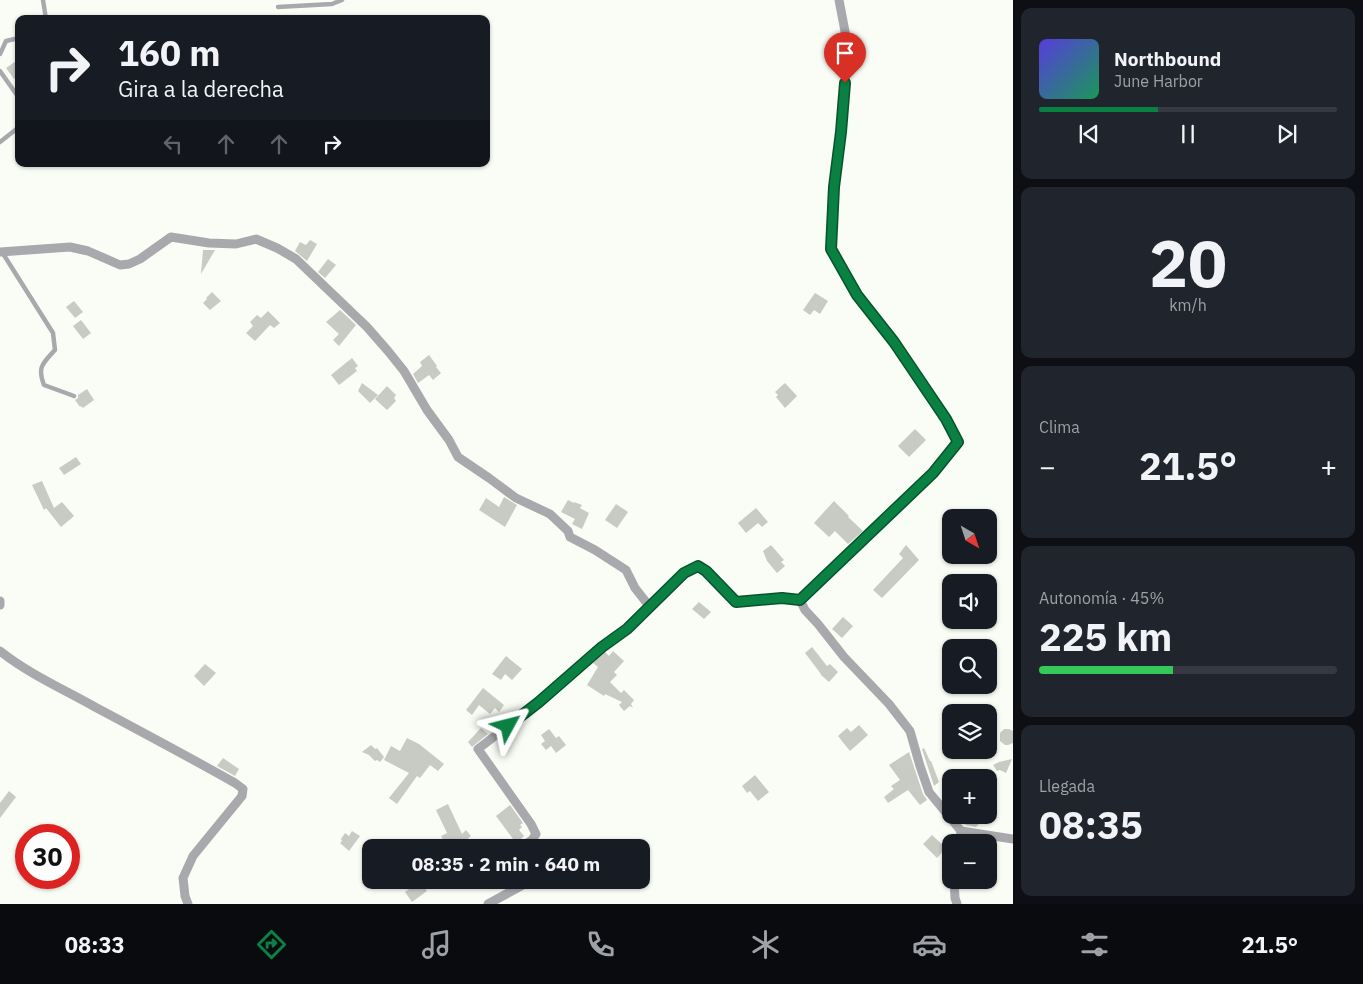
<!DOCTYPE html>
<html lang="es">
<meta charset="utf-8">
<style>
body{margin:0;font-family:"IBM Plex Sans",sans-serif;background:#20242c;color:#f1f3f6;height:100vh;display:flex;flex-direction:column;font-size:19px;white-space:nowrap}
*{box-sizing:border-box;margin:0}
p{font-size:16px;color:#9ea1a6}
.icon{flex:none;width:28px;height:28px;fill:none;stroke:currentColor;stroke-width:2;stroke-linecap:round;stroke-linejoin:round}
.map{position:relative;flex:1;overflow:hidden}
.drawer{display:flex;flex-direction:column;gap:8px;padding:8px;background:#0d0f14;width:350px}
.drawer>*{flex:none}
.top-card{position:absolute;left:15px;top:15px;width:475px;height:152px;border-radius:10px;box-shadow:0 1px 4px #0004;background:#171b24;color:#f1f3f6;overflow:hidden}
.needle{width:32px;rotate:141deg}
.buttons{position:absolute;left:942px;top:509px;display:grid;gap:10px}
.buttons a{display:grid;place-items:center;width:55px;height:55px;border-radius:10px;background:#171b24;box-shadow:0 1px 4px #0004;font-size:25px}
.speed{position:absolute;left:15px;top:824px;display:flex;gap:10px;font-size:25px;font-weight:700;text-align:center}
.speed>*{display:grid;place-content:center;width:65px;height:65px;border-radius:50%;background:#171b24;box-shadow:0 1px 4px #0004;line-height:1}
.speed .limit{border:8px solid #d22;background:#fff;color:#111}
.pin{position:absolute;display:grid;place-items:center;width:42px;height:42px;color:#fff;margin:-51px -21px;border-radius:50% 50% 50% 0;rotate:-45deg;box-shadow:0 0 5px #0007}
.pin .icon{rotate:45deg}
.me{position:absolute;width:55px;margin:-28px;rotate:52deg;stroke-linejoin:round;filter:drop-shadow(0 0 4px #0008)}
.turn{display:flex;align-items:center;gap:18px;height:105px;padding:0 20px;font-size:22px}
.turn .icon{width:65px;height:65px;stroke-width:2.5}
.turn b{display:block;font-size:35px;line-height:42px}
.lanes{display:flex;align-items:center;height:48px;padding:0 20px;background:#0003;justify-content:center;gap:25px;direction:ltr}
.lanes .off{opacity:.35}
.big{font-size:38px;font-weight:700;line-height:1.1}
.drawer .widget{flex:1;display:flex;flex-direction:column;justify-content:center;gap:8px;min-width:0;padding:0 18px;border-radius:10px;background:#20242c}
.drawer .dial{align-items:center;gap:0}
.dial b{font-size:65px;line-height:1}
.song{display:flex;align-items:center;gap:15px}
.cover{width:60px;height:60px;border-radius:8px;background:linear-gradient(135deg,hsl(250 70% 55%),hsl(150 70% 35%))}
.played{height:5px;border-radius:2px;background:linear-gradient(90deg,#0b8043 40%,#363941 40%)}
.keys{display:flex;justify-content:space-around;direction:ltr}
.heat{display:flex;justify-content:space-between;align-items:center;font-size:28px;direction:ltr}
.charge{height:8px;border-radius:4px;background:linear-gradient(90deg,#34c759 45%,#363941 0)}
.trip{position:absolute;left:362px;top:839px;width:288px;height:50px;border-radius:10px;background:#171b24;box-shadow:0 1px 4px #0004;font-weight:700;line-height:50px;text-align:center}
.menu{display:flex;height:80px;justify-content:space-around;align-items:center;background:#090b0e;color:#9ea1a6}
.menu .icon{width:35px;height:35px}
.menu .on{color:#0b8043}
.menu b{font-size:22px;color:#f1f3f6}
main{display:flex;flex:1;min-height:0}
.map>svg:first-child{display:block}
.building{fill:#c7cbc3}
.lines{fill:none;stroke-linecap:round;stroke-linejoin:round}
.service{stroke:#a9a9ad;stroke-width:4.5}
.minor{stroke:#a9a9ad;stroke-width:9}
.route-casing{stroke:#07532c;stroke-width:12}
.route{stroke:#0b8043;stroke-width:9}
</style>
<main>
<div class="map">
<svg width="1013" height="904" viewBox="0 0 1013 904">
<rect width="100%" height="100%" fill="#f9fdf5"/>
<g class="building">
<path d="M19,59V76L14,79L6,68Z"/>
<path d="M310,240L317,244L307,261L295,251L300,242L306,245Z"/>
<path d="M203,250H215L201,274Z"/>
<path d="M328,259L336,265L325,278L318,272Z"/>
<path d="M212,292L221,301L210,310L203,303L207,299L206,298Z"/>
<path d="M815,293L828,301L820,314L814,310L810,315L803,310Z"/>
<path d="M74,301L83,312L75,318L66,307Z"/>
<path d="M340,310L356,325L339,346L333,340L339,334L326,322Z"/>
<path d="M268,311L280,323L274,328L270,325L255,341L246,333L253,326L250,322L257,315L261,318Z"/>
<path d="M81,320L91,333L83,339L73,326Z"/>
<path d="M429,355L437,366L436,367L441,373L433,380L429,375L418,383L413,374L422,366L420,362Z"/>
<path d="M352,358L358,366L355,368L357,371L339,385L331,375Z"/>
<path d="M362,383L378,395L370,403L358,391Z"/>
<path d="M785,383L797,396L785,408L776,397L778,395L775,392Z"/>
<path d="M387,386L396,395L394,398L396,401L387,410L375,399Z"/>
<path d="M87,389L94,400L83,408L81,406L80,407L75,400L78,398V395Z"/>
<path d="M915,429L926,440L909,457L898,446Z"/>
<path d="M76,457L81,464L64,475L59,468Z"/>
<path d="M42,481L54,508L62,502L74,516L61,527L46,508L44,510L32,485Z"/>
<path d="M504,497L517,505L505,527L479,510L486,498L499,507Z"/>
<path d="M568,500L574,503V502L582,505L580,508L589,513L582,529L572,524L575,519L561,512Z"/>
<path d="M834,501L849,516L848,517L863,531L848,544L835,531L829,537L814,523Z"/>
<path d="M616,504L628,512L617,528L605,520Z"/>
<path d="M756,508L768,522L762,527L758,523L746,533L738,523Z"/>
<path d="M771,545L784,560L781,562L785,566L777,573L767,561L763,551Z"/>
<path d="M906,545L919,560L882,598L873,590L903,558L899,554Z"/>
<path d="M699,602L711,612L704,619L692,609Z"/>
<path d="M843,617L853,626L842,638L832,629Z"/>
<path d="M812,647L827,666L830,664L838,672L829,682L820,674H821L805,653Z"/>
<path d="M613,651L624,661L614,672L617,675L610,682L621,693L624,690L634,700L631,704L633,708L630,706L624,711L619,705L622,702L605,694L604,696L587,685L598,667L593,663L605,652L609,656Z"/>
<path d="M506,656L522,669L512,680L505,674L501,680L492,674Z"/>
<path d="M205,664L216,673L204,686L194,676Z"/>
<path d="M483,688L504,705L499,712L495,708L490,714L479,705L472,715L466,710Z"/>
<path d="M859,725L868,735L850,751L838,736L847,728L851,732Z"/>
<path d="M481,728L488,734L472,747L468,742Z"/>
<path d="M549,729L556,738L559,736L566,745L556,753L551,746L546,750L541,744L545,741L541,735Z"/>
<path d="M1004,729H1009L1013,731V743L1008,745H1005L1000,741V733Z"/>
<path d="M407,738L419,744L444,764L438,771L430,765L420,778L417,776L397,804L389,798L409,773L384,760L391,746L400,751Z"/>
<path d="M371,745L375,749L377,748L384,757L380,762L377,760L375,761L369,755L362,752Z"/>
<path d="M924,748L930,761H931L939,782L934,786L922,749Z"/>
<path d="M909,752L923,794L927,800L920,805L908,790L888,803L884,797L894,789L891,786L900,780L889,765Z"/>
<path d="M223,758L239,769L235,776L217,766Z"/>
<path d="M1012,759L1006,773L1000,770L997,771L993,765L999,762Z"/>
<path d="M755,775L769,792L758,801L750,791L747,793L742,786Z"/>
<path d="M9,791L16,797L0,818V803Z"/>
<path d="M448,804L462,834L466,830L471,836L458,847L455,843L447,847L441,836L447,833L436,810Z"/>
<path d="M510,805L523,823L520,825L522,827L519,830L524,836L516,843L496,816Z"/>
<path d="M971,815H987L976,827L966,825L964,823Z"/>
<path d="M352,831L360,836L349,851L340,843L342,841L341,839L345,833L349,836Z"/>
<path d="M932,835L946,848L937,858L923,844Z"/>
<path d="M420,881L427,891L412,902L405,892Z"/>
</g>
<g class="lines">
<g class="service">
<path d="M43,0L46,19"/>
<path d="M278,7L332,4L342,0"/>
<path d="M0,54L6,41L19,38"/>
<path d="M0,71L19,98"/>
<path d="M0,142L19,127"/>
<path d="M2,252L53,333L55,350C43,363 37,367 44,385L74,396"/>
</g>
<g class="minor">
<path d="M839,0L848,47L841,132L834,187L831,249L857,295L894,342L946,419L958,441L933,473L800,600L805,610L818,624L844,657L889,704L910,731L920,766L929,792L961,831L1013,839"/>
<path d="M0,252L70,247L88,251L120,265L129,264L140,259L171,237L209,243L236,244L256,239L277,248L296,259L367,327L388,351L404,371L427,410L449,440L458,457L489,478L516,498L550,514L568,531L570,537L595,550L626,570L635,588L650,607"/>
<path d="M0,601V605"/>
<path d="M0,651C29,674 63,689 95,707C142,732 189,757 235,783L243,789L242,796L193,856L183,878L185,896L188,904"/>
<path d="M960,842L961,831"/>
<path d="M520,848L532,840L536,834L531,824L478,749L539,702L602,647L627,629L685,573L698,566L706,571L736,602L782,598L800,600"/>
<path d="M954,880L955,898L957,904"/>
<path d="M488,904L532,880"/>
</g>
</g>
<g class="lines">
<g class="route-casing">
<path id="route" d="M508,726L539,702L602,647L627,629L684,573L698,566L706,571L736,602L782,598L800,600L933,473L958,442L946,419L894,342L857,295L831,249L834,187L841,132L845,83"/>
</g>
<use href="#route" class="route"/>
</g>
</svg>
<div class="buttons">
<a><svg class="needle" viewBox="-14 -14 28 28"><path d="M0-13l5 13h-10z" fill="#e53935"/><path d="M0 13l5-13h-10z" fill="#9ea1a6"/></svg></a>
<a><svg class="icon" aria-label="sound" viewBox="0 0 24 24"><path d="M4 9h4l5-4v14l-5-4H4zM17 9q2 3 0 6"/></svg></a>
<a><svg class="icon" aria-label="search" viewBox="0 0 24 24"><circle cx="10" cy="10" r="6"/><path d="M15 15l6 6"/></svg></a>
<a><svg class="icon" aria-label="layers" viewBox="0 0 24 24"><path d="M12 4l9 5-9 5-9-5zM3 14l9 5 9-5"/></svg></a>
<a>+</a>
<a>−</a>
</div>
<div class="speed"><div class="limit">30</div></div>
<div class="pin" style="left:845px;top:83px;background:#d93025"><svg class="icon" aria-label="arrive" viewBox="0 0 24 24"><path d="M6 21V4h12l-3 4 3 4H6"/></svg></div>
<svg class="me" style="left:508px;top:726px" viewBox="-20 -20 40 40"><path d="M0-17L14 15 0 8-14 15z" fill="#0b8043" stroke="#fff" stroke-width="4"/></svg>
<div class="trip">08:35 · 2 min · 640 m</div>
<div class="top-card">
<div class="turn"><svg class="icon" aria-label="right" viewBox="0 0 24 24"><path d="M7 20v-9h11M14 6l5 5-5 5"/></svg><div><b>160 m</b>Gira a la derecha</div></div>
<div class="lanes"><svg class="icon off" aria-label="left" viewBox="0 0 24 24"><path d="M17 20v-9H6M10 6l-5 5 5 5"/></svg><svg class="icon off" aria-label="ahead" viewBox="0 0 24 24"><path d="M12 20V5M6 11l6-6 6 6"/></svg><svg class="icon off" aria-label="ahead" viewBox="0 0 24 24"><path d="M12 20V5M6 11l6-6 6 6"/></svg><svg class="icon" aria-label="right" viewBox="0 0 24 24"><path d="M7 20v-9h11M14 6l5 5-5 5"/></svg></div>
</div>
</div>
<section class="drawer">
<div class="widget">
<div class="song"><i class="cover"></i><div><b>Northbound</b><p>June Harbor</p></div></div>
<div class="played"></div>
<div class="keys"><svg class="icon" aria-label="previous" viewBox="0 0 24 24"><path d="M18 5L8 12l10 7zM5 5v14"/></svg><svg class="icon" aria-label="pause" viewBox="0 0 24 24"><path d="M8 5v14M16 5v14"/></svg><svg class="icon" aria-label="next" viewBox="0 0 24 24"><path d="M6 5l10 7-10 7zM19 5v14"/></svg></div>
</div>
<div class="widget dial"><b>20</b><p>km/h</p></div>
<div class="widget"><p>Clima</p>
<div class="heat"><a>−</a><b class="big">21.5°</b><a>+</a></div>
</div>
<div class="widget"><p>Autonomía · 45%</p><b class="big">225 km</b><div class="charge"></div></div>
<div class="widget"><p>Llegada</p><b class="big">08:35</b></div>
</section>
</main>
<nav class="menu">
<b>08:33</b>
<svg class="icon on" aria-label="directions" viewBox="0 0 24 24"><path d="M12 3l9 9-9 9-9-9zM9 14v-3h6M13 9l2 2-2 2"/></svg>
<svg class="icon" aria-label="music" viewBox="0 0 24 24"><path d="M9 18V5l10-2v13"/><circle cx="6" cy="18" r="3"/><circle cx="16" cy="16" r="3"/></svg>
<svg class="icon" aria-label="phone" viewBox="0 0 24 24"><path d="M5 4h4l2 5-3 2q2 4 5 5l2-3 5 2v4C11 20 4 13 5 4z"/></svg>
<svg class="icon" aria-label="climate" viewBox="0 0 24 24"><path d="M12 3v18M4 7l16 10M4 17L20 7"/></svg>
<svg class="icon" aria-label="car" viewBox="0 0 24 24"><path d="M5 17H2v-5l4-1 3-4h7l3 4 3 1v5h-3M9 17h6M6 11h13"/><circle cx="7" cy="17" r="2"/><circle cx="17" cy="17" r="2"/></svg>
<svg class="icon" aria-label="filters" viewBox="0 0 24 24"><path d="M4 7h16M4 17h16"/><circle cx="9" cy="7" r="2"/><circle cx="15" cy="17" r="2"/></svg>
<b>21.5°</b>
</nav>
